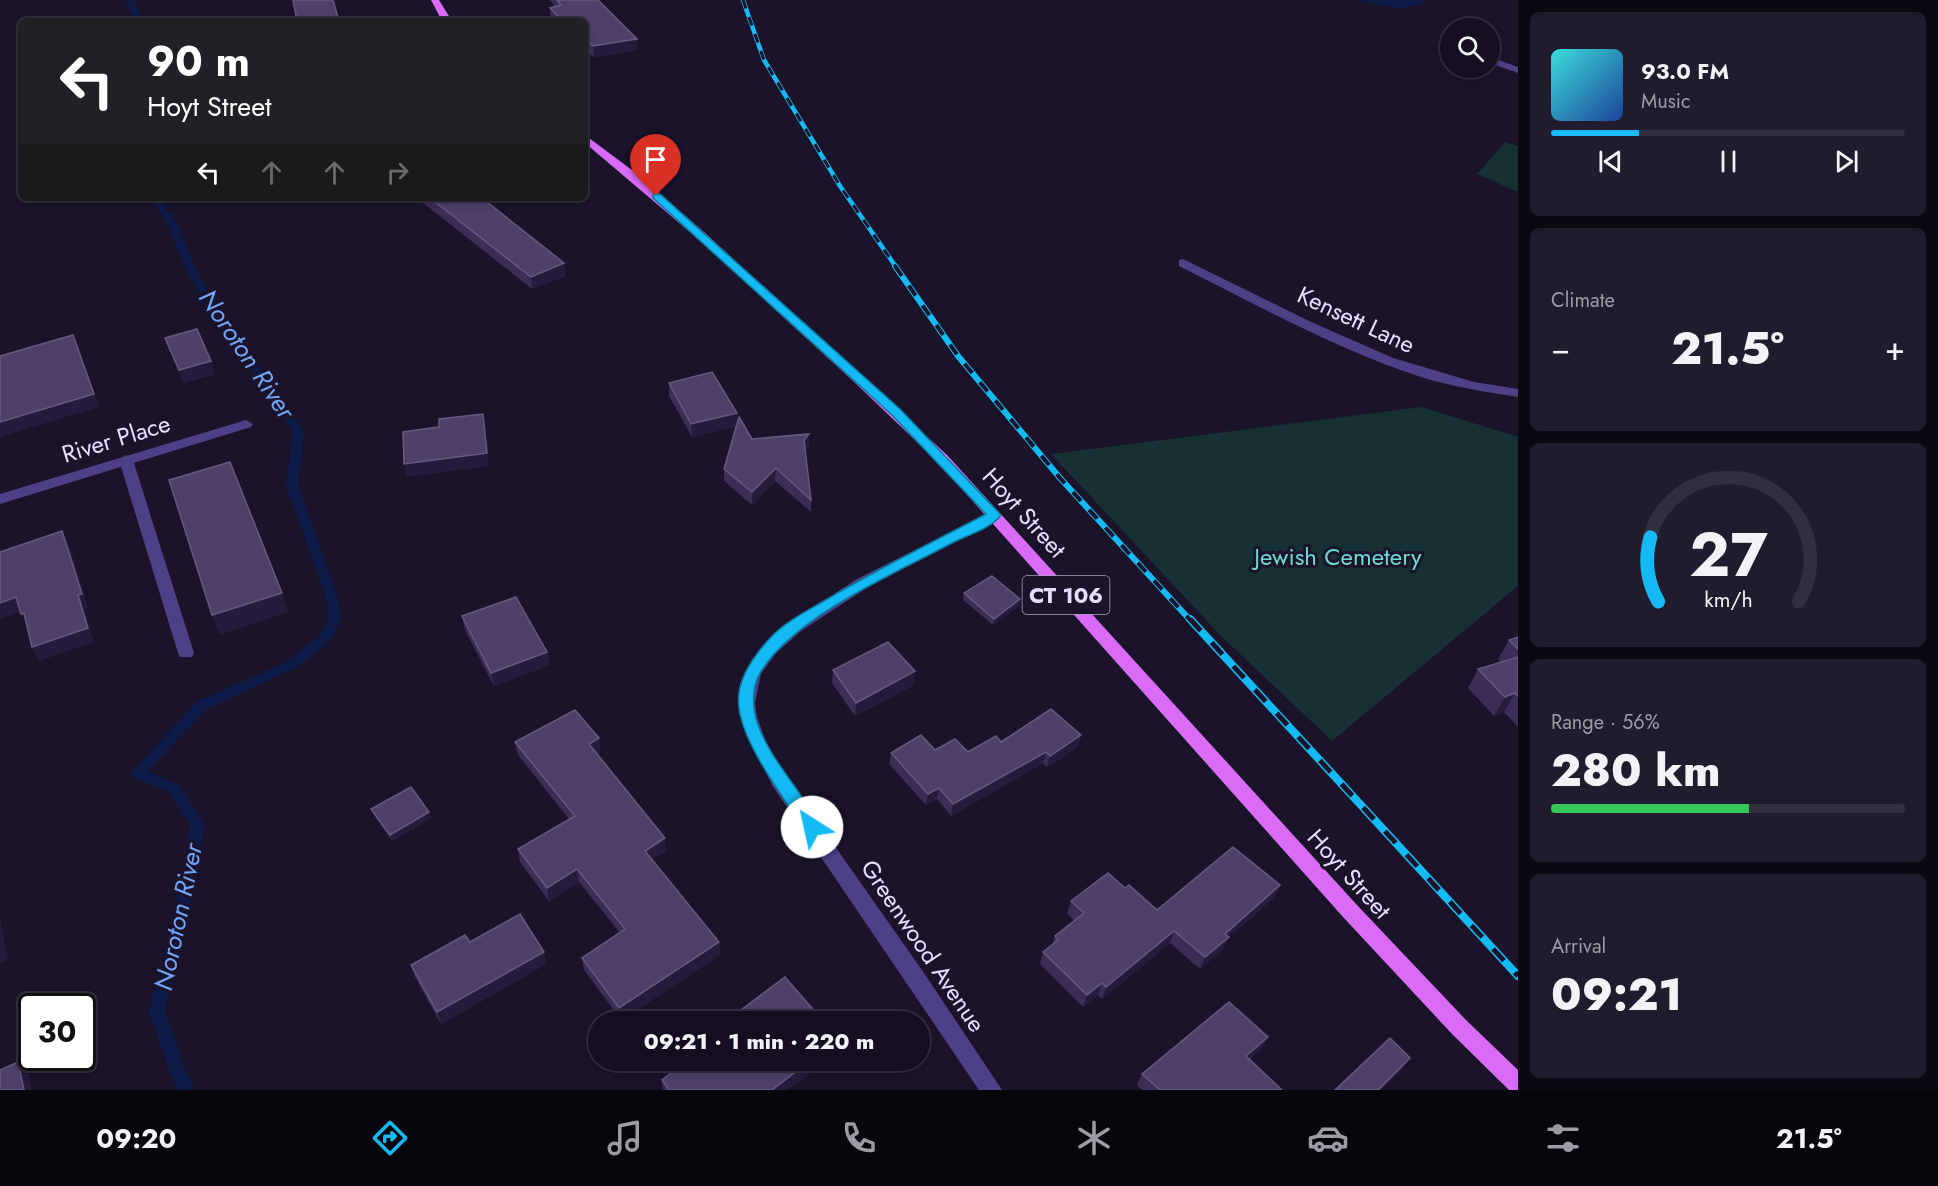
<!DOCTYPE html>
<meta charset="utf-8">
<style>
body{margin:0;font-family:Jost,sans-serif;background:#211c2d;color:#f1f3f6;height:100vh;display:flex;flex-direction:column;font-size:22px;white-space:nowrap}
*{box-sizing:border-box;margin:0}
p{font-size:20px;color:#9d9ca5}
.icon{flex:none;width:33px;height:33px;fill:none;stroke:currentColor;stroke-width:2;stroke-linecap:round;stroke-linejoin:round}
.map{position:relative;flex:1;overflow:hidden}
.drawer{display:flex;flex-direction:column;gap:12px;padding:12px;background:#0b0812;width:420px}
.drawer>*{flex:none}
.guide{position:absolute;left:18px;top:18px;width:570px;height:183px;border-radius:9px;box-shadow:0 3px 9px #0003,0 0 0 2px #332e3e;background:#202124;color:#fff;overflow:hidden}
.fabs{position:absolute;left:1440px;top:18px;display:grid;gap:12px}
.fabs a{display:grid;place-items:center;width:60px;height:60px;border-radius:50%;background:#140e20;box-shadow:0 3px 9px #0003,0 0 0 2px #332e3e;font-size:30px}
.speed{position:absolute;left:18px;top:993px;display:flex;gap:12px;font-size:30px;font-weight:700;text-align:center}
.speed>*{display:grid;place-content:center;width:78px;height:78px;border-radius:50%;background:#140e20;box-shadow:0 3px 9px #0003,0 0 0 2px #332e3e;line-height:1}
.speed .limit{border:3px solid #111;border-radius:9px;background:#fff;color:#111}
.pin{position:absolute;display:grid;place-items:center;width:51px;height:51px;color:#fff;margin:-62px -26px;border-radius:50% 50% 50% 0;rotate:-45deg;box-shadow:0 0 6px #0007}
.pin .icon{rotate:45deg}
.me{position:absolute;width:66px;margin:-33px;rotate:325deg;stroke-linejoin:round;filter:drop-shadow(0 0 4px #0008)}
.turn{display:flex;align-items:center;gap:21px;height:126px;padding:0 30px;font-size:27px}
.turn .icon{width:78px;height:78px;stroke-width:2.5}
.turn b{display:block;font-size:42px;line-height:51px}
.lanes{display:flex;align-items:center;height:57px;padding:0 30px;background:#0003;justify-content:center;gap:30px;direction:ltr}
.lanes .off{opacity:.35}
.big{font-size:45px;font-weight:800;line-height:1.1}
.drawer .tile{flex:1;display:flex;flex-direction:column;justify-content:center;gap:9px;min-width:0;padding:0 21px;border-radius:9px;background:#211c2d}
.drawer .dial{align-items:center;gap:0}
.dial svg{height:156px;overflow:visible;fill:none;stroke:#332e3e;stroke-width:7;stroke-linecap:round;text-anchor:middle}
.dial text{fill:#f1f3f6;stroke:none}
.song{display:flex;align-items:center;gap:18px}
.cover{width:72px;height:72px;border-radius:9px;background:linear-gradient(135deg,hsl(180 70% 55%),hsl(220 70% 35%))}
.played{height:6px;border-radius:3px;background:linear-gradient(90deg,#14baf3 25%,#332e3e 25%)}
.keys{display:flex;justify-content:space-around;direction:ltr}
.heat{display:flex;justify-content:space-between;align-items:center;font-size:33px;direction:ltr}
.charge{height:9px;border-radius:4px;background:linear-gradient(90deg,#34c759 56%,#332e3e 0)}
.trip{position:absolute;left:588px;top:1011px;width:342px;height:60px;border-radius:30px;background:#140e20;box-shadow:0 3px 9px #0003,0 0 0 2px #332e3e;font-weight:800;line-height:60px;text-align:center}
.tab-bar{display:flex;height:96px;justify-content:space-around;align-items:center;background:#08060d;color:#9d9ca5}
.tab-bar .icon{width:42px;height:42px}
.tab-bar .selected{color:#14baf3}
.tab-bar b{font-size:27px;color:#f1f3f6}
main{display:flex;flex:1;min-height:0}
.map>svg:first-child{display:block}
.green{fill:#163034}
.water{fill:#0e1a48}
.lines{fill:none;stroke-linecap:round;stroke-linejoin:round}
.stream{fill:#0e1a48;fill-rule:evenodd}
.lane{fill:#4e4087;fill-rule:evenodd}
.street{fill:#4e4087;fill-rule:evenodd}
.primary{fill:#d96bf7;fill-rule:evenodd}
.rail-far2-casing{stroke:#14baf3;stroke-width:4.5}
.rail-far1-casing{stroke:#14baf3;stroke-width:6}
.rail-casing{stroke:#14baf3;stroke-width:8}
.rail-far2{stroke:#1a132a;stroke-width:3;stroke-dasharray:9;stroke-linecap:butt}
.rail-far1{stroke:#1a132a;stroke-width:4;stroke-dasharray:12;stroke-linecap:butt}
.rail{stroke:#1a132a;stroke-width:5;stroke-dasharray:16;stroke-linecap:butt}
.wall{fill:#3c2d57}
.shaded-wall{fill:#271b3d}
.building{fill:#4e4068;stroke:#665980;stroke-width:1.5}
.route{fill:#14baf3;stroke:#0d799e;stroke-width:1.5}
.labels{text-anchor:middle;stroke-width:6;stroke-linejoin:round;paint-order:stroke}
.shield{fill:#1a132a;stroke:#a9a1be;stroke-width:1.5}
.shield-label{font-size:22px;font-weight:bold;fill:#e6defd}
.street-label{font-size:24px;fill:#e6defd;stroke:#1a132a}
.park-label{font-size:24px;fill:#6cdbd1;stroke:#1a132a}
.water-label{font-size:26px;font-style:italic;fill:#71a4f8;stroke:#1a132a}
</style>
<main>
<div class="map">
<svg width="1518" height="1090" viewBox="0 0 1518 1090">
<rect width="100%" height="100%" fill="#1a132a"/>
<g class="green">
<path d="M1505,142L1518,146V192L1477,174Z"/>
<path d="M1422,407L1518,437V586L1332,741L1220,635L1051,454Z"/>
</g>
<path class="water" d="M1360,0H1427C1406,14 1382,6 1360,0Z"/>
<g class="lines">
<g class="stream">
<path d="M126,0H134L142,21H134Z"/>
<path d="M152,198H160L179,227L197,272L223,316L304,431L298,485L337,595L341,618L336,630L328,643L294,669L207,709L148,771L179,785L204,823L197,878L165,1010L185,1069L195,1090H178L170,1072L149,1010L183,878L190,824L169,793L133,777L131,773L197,701L284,663L318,637L324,628L329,618L325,595L286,485L293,431L213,316L187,272L169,227Z"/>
</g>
<path class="lane" d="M126,455L133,460L194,653L192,657H180L178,653L119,460Z"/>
<g class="street">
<path d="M1490,57L1518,67V73L1490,63Z"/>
<path d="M1183,259L1309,321L1393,358L1474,382L1518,389V397C1486,392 1455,387 1424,378C1338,350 1259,306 1179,266V260Z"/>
<path d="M246,420L253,424L251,427L0,504V494Z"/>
<path d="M995,510L1002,515L1000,519L868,587L801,631L776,653L761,674L755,703L757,717L766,742L785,775L924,973L1002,1090H979L772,785L742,723L738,697L740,683L748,667L764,645L790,623L857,579Z"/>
</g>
<g class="primary">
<path d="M431,0H439L452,21H442Z"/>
<path d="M585,135L636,173L705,233L947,455L1357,905L1466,1020L1518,1070V1090H1509L1452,1034L1343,917L937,461L851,379L697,238L585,143Z"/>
</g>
<g class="rail-far2-casing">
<path id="rail-far2" d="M743,0L764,60L840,186L896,267"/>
</g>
<g class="rail-far1-casing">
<path id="rail-far1" d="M895,266L958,356L1060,478L1191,621"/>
</g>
<g class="rail-casing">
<path id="rail" d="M1190,619L1518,976"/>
</g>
<use href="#rail-far2" class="rail-far2"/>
<use href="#rail-far1" class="rail-far1"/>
<use href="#rail" class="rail"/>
</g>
<g class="wall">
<path d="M550,0H598L637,39V50L594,57L585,51V21H553L551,19L550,8L555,7Z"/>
<path d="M417,198H495V201L489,204L564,263L565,276L532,289Z"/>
<path d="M165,338L211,361L215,374L184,383Z"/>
<path d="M669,383L737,413V425L752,439L809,447L805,451L811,500V512L775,481L752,505L724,481V469L736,426L692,437L669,396Z"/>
<path d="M964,593L1019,606L993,625L963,600Z"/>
<path d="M462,616L547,652L549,665L494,686L465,630Z"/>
<path d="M1518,637V727L1504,712L1494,716L1468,688L1478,669L1501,662L1498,659L1509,640Z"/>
<path d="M833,670L914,685L855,716L832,683Z"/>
<path d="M1081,735L1078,747L1047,767L1043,763L951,816L937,799L926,805L889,764L891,753L935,750L968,752L1001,742Z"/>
<path d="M515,742L601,752L597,754L666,851L652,860L719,942L720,955L621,1020L584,970L582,958L620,933L579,882L549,901L520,862L518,849L569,819L518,755Z"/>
<path d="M371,809L429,812L431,818L392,841L374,815Z"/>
<path d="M1280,885L1274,898L1228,938L1223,949L1200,969L1170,943L1102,999L1098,995L1083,1007L1040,964L1043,952L1052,945L1055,936L1075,921L1067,914L1071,901L1125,888L1157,910Z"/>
<path d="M546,964L441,1024L415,977L411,965Z"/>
<path d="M1268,1037L1261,1049L1250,1059L1282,1090H1142L1137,1085L1142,1074Z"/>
<path d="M688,1060H826L787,1090H663L662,1080Z"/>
</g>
<g class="shaded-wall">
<path d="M637,39V50L594,57L593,46Z"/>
<path d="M479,198H495V201L480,207Z"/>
<path d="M564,263L565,276L532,289L531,277Z"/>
<path d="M73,335L99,407L0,437V422Z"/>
<path d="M211,361L215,374L184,383L179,370Z"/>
<path d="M737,413V426L692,437L691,424Z"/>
<path d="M483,414L489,466L407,477L404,464Z"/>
<path d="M809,434V447L803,453L804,440Z"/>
<path d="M776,468L775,481L752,505V492Z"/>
<path d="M62,531L69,545L88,607L84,609L94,642L39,661L32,647Z"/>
<path d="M282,593L288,612L220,635L212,615Z"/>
<path d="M16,597L23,611L0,619V603Z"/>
<path d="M1020,599L1019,606L993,625L994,619Z"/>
<path d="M24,613L28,627L21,614Z"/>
<path d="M547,652L549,665L494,686L491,673Z"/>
<path d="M915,671L914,685L855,716L856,703Z"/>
<path d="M1515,693L1504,712L1494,716L1505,697Z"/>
<path d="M1081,735L1078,747L1047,767L1050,756Z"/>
<path d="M599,738L601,752L590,757L589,744Z"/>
<path d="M1046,752L1043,763L951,816L953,804Z"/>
<path d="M939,788L937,799L926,805L928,794Z"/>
<path d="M429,812L431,818L392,841L390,835Z"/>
<path d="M665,838L666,851L646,864L645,851Z"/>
<path d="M577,869L579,882L549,901L547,888Z"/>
<path d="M1280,885L1274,898L1228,938L1223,949L1200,969L1205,957L1225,934Z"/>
<path d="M0,916L8,960L0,963Z"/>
<path d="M1174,931L1170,943L1102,999L1106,987Z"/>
<path d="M719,942L720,955L621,1020L619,1008Z"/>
<path d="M544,952L546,964L441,1024L437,1012Z"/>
<path d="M1102,983L1098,995L1083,1007L1087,995Z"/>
<path d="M1268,1037L1261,1049L1240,1067L1246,1056Z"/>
<path d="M1410,1058L1403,1069L1381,1090H1378Z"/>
<path d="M811,1060H826L787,1090H772Z"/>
<path d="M18,1062L29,1076L32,1090H24Z"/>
</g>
<g class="building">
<path d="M293,0H333L339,21H297Z"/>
<path d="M557,0H598L637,39L593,46L585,40V21H563L550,8L561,5Z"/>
<path d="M430,198H482L564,263L531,277Z"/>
<path d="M197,329L211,361L179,370L165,338Z"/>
<path d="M73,335L94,394L0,422V356Z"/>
<path d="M712,372L737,413L691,424L669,383Z"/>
<path d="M483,414L487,453L404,464L403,432L439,427V419Z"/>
<path d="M739,417L752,439L809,434L804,440L811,500L776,468L752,492L724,469Z"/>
<path d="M230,462L282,593L212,615L169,480Z"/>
<path d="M62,531L82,594L78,595L88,628L32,647L24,613L21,614L16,597L0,603V552Z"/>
<path d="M992,576L1020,599L994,619L964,593Z"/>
<path d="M516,597L547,652L491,673L462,616Z"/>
<path d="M1518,637V649L1509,640Z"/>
<path d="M888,642L915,671L856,703L833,670Z"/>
<path d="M1518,657V696L1515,693L1505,697L1478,669Z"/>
<path d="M1051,709L1081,735L1050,756L1046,752L953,804L939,788L928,794L891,753L921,735L935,750L955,739L968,752L996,736L1001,742Z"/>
<path d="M575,710L599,738L589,744L665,838L645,851L719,942L619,1008L582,958L625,929L577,869L547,888L518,849L575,816L515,742Z"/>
<path d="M411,787L429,812L390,835L371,809Z"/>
<path d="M1233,847L1280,885L1225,934L1229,937L1205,957L1174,931L1106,987L1102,983L1087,995L1043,952L1058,940L1055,936L1084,913L1071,901L1108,873L1125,888L1129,885L1157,910Z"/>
<path d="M520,914L544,952L437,1012L411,965L465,935L470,942Z"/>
<path d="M785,977L824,1022H725Z"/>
<path d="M1229,1002L1268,1037L1246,1056L1282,1090H1160L1142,1074Z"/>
<path d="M1390,1038L1410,1058L1378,1090H1335Z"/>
<path d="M688,1060H811L772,1090H669L662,1080Z"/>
<path d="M18,1062L24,1090H0V1070Z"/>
</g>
<path class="route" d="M653,194H660L900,409L1001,515C992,528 968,535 954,542C896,573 794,616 760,673C752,687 752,707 757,722C770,761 802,790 820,827L818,832H806C785,799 744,747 739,708C735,682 754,655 772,636C788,620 809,610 829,598C880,568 933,542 986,514L892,415L653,198Z"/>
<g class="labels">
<rect class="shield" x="1022.5" y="576" width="87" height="38" rx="4.5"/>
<g class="shield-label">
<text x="1066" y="603">CT 106</text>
</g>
<g class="street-label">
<text transform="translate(1356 320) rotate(25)" y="8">Kensett Lane</text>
<text transform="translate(116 439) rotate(-17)" y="8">River Place</text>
<text transform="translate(1024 513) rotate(48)" y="8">Hoyt Street</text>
<text transform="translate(1349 874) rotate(48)" y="8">Hoyt Street</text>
<text transform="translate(923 946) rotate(56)" y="8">Greenwood Avenue</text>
</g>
<g class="park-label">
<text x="1338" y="565">Jewish Cemetery</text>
</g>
<g class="water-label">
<text transform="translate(247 354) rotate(56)" y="9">Noroton River</text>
<text transform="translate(178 917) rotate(-78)" y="9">Noroton River</text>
</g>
</g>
</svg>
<div class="fabs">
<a><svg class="icon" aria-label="search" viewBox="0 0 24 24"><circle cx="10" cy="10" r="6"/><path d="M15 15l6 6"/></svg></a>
</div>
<div class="speed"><div class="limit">30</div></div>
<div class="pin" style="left:656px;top:196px;background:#d93025"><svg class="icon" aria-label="arrive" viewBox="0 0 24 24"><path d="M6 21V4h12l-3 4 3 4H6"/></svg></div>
<svg class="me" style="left:812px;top:827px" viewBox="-20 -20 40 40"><circle r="19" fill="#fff"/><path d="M0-13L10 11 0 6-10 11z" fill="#14baf3"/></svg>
<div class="trip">09:21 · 1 min · 220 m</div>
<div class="guide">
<div class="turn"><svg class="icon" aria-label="left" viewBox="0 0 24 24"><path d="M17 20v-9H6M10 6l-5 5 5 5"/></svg><div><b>90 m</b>Hoyt Street</div></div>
<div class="lanes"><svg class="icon" aria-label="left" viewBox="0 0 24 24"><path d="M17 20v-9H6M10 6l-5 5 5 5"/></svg><svg class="icon off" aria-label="ahead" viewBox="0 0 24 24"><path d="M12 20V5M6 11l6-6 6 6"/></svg><svg class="icon off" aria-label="ahead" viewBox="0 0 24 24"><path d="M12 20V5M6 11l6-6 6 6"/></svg><svg class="icon off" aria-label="right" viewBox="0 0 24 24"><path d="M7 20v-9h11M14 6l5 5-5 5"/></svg></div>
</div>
</div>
<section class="drawer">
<div class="tile">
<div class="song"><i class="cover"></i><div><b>93.0 FM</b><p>Music</p></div></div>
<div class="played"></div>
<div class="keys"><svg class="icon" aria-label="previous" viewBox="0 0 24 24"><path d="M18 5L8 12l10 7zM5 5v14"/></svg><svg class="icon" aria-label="pause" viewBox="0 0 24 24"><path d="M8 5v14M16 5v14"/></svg><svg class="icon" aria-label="next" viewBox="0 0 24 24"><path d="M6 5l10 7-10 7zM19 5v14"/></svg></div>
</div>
<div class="tile"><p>Climate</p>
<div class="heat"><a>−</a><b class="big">21.5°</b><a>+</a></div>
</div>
<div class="tile dial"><svg viewBox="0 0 100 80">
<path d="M14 69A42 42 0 1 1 86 69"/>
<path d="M14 69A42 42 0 0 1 10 36" stroke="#14baf3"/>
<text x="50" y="56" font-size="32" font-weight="700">27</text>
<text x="50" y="72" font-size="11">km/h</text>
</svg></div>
<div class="tile"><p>Range · 56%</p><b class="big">280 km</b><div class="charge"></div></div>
<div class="tile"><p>Arrival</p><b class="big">09:21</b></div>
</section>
</main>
<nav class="tab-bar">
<b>09:20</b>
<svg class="icon selected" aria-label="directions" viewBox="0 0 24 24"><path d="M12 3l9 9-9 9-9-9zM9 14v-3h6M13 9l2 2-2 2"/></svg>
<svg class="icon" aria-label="music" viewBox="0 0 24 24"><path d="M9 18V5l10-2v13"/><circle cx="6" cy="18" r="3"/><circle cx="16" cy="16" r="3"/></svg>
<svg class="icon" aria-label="phone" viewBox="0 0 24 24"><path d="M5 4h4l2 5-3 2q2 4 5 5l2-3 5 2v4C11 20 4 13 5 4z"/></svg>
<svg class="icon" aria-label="climate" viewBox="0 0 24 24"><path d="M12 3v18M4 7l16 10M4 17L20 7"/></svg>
<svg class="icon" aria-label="car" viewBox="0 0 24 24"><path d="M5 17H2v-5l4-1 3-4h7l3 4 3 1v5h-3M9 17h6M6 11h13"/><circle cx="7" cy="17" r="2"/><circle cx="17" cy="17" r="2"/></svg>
<svg class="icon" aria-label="filters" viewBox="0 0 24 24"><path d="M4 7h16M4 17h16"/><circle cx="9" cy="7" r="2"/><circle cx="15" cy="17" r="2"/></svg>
<b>21.5°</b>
</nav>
